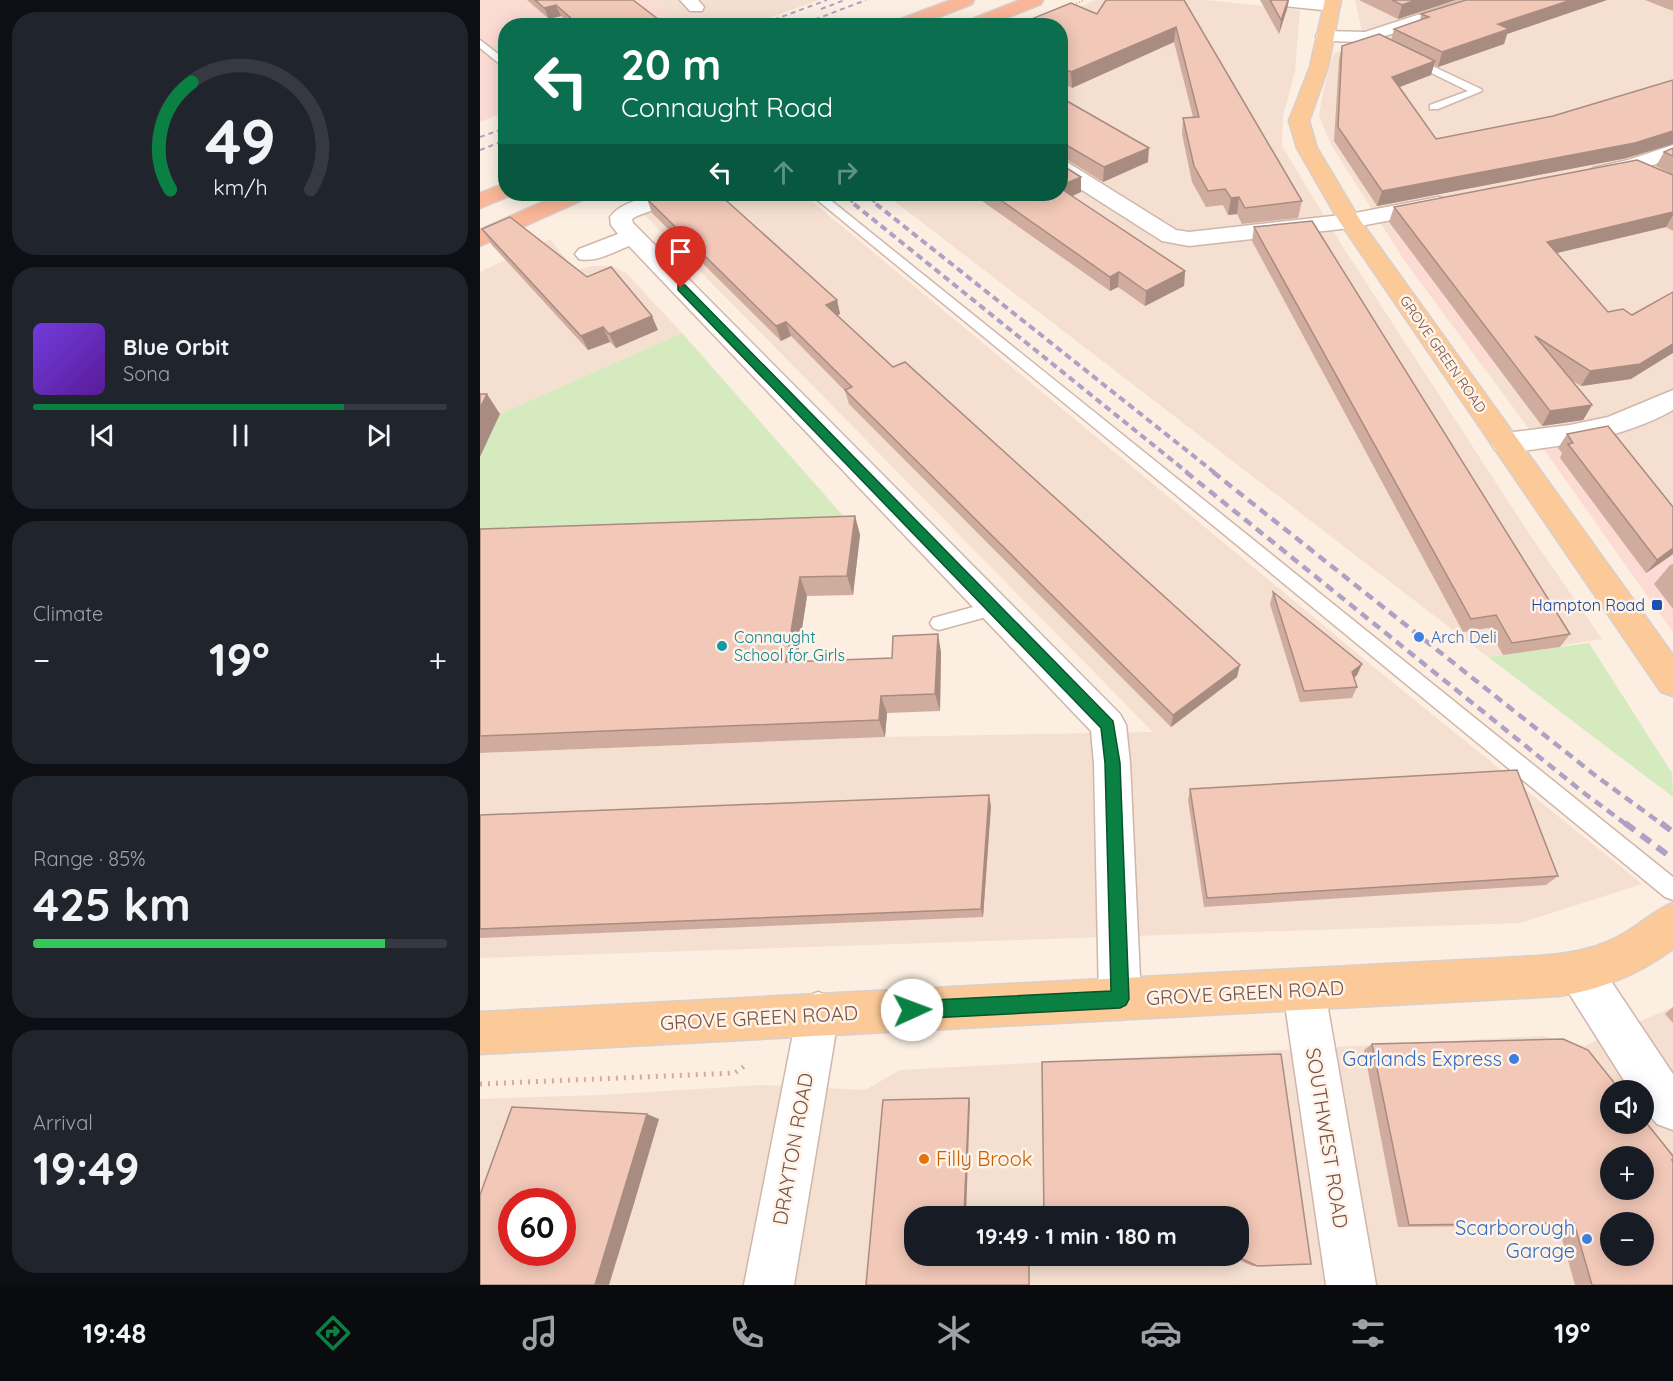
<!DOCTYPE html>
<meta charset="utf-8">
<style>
body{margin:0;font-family:Quicksand,sans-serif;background:#20242c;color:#f1f3f6;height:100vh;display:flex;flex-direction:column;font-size:22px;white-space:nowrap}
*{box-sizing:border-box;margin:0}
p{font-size:20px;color:#9ea1a6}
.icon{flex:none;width:33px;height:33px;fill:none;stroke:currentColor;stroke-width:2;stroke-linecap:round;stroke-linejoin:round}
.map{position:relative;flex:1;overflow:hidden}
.side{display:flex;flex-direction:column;gap:12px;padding:12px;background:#0d0f14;width:480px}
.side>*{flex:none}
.guide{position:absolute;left:18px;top:18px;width:570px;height:183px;border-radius:24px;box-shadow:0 3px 15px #0003;background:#0b6e4f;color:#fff;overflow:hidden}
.tools{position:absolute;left:1120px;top:1080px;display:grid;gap:12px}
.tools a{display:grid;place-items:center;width:54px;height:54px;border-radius:50%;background:#171b24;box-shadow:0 3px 15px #0003;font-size:30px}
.speed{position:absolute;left:18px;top:1188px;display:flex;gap:12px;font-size:30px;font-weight:700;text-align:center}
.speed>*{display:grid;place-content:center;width:78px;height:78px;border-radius:50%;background:#171b24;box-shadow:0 3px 15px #0003;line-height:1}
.speed .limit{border:9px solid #d22;background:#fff;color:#111}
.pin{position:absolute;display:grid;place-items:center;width:51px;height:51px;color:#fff;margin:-62px -26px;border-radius:50% 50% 50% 0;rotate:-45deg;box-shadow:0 0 6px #0007}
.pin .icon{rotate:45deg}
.me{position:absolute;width:66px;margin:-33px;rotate:88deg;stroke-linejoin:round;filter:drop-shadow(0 0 4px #0008)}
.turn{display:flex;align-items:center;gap:21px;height:126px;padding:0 24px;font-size:27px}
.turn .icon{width:78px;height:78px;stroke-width:2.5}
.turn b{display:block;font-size:42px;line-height:51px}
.lanes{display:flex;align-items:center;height:57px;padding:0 24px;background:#0003;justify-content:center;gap:30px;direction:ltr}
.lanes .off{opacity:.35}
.big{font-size:45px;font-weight:700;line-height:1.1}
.side .tile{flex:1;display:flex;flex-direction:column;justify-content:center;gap:9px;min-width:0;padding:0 21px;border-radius:24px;background:#20242c}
.side .dial{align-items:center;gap:0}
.dial svg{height:156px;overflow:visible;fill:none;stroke:#363941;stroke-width:7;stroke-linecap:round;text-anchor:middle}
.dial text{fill:#f1f3f6;stroke:none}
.song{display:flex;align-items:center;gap:18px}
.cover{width:72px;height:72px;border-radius:9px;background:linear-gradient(135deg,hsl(260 70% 55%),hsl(270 70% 35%))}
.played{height:6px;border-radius:3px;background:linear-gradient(90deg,#0b8043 75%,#363941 75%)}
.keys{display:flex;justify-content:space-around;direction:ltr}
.heat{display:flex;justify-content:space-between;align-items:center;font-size:33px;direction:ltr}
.charge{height:9px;border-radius:4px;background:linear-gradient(90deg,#34c759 85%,#363941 0)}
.trip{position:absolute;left:424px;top:1206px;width:345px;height:60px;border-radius:24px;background:#171b24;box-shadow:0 3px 15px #0003;font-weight:700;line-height:60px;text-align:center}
.tabs{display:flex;height:96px;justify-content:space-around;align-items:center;background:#090b0e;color:#9ea1a6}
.tabs .icon{width:42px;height:42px}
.tabs .current{color:#0b8043}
.tabs b{font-size:27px;color:#f1f3f6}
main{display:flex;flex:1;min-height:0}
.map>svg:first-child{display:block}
.residential{fill:#f4dfd0;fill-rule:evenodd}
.commercial{fill:#fddbd5}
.green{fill:#d6eac0}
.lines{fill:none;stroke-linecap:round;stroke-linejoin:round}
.service-casing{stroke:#d0b6ab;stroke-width:3}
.minor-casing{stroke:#d0b6ab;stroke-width:3}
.primary-casing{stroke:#d8cfcc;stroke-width:3}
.trunk-casing{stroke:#d8cfcc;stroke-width:3}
.path-far1{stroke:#d7ab9c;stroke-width:2;stroke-dasharray:1 2;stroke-linecap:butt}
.path{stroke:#d7ab9c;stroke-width:5;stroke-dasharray:2 6;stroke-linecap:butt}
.service{fill:#fff;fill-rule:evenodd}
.minor{fill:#fff;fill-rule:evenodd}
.primary{fill:#fcca98;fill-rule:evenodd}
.trunk{fill:#fab698;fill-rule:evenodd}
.rail-far3{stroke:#afa0c5;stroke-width:2;stroke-dasharray:5 4;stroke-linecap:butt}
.rail-far2{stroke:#afa0c5;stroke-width:4;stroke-dasharray:7 4.5;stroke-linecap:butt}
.rail-far1{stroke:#afa0c5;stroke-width:4.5;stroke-dasharray:9 6;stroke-linecap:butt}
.rail{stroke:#afa0c5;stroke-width:6;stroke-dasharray:12 8;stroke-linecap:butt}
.wall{fill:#d0ac9e}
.shaded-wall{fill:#a98c81}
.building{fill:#f2c8b8;stroke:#a98c81;stroke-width:1.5;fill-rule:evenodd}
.route{fill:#0b8043;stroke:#07532c;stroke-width:1.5}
.transit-dot{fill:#1a4fb4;stroke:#fff3e8;stroke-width:2}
.shop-dot{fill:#3f7fe0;stroke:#fff3e8;stroke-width:2}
.culture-dot{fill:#0f9aa8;stroke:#fff3e8;stroke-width:2}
.food-dot{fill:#e8710a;stroke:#fff3e8;stroke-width:2}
.labels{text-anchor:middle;stroke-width:5;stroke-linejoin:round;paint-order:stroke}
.far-street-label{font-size:14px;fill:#745248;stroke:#fff3e8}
.transit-label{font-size:16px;fill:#164399;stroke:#fff3e8;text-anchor:end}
.culture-label{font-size:16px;fill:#0d838f;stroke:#fff3e8;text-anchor:start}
.shop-label{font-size:16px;fill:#366cbe;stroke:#fff3e8;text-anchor:start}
.near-street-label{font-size:20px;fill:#745248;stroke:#fff3e8}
.near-shop-label{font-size:20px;fill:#366cbe;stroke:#fff3e8;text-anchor:end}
.near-food-label{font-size:20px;fill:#c56008;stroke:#fff3e8;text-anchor:start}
</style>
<main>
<section class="side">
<div class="tile dial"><svg viewBox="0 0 100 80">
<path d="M14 69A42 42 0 1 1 86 69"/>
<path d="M14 69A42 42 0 0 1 25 14" stroke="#0b8043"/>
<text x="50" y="56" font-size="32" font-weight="700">49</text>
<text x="50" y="72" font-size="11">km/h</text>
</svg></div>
<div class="tile">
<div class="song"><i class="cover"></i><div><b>Blue Orbit</b><p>Sona</p></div></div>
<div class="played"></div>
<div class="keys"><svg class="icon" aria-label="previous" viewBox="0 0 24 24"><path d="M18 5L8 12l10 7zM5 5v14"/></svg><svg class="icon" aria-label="pause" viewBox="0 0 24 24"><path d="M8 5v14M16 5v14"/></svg><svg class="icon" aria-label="next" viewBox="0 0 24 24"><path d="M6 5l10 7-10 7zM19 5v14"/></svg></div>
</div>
<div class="tile"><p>Climate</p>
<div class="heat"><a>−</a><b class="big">19°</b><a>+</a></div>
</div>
<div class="tile"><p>Range · 85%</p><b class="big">425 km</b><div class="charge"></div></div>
<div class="tile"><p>Arrival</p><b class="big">19:49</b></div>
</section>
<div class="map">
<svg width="1193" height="1285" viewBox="0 0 1193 1285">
<rect width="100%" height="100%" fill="#fceee1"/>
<g class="residential">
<path d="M169,0H339L265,26L203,25Z"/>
<path d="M616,0H726L820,10L815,71L803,116L802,146L863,247L1048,532L1122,639L1008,657L405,194H580V26L585,13Z"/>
<path d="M875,0H1193V632L1075,464L924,260L852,146L839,116L843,92L854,53L884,42Z"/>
<path d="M212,194H323L890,664L1162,884L1040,923L0,958V753L405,737L673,732L163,213Z"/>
<path d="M70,239L95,270L112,266H132L147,274L202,333L20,414L0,415V272Z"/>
<path d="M1193,1007V1285H0V1099L122,1095L282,1085L385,1090L420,1070L1062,1036L1104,1046ZM1131,1090H1164V1124H1131ZM1131,1156H1164V1190H1131ZM32,1202H82V1252H32ZM435,1216H759V1256H435ZM1131,1222H1164V1256H1131Z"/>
</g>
<g class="commercial">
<path d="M0,0H169L203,25L26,26L25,112L0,122Z"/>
<path d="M979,224L1086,356L1006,370L924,260L909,235Z"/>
<path d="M1136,438L1193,509V632L1065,451Z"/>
</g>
<g class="green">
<path d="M202,333L380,535L0,548V457L20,414Z"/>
<path d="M1109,643L1192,773L1193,797L1008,657Z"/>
</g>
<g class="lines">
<g class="service-casing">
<g id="service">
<path d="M0,40L26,60V69L0,48Z"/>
<path d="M931,56L1001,89L1002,91L958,109H950V105L988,91L927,61L926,59Z"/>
<path d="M330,194H343L1193,877V900L1185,897Z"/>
<path d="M515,601L521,603L524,608L521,613L459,630L453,628L450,623L453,618Z"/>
</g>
</g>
<g class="minor-casing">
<g id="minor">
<path d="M200,0H218L224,7L222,11H210Z"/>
<path d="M786,0H843L858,2L860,6L852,11L794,5Z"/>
<path d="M983,0H1008L1006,4L886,42L845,41L839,40L836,36L839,32L845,31L885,32Z"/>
<path d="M1193,145V158C1172,165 1134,182 1113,176L1109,172L1113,168L1148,160Z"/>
<path d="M580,160L587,162L696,230L709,232L870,214L958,197L966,199L969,204L966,209L958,211L870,228L709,246L682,241L580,176Z"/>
<path d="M176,194H206L203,199L157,216L152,219L153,223L640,714L646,725L650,763L661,999L655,1014L640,1020L625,1014L619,999L614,763L611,731L149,246C134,252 115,263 99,259L95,254L99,249L138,234L131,225L130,217C140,203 161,199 176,194Z"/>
<path d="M1193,390V410C1142,439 1082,446 1025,453L1015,450L1011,443L1015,436L1025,433L1090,425L1128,417Z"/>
<path d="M1100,951L1115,957L1193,1074V1130L1177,1124L1164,1109V1090H1150L1085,987L1079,972L1085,957Z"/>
<path d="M824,970L839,976L845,991L896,1285H846L803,991L809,976Z"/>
<path d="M338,992L353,998L359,1013L314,1285H264L317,1013L323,998Z"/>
</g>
</g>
<g class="primary-casing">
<g id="primary">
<path d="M845,0H861L848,67L829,121L837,148L880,220L1193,655V696L1181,692L859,221L817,148L809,121L830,67Z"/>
<path d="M1193,903V949C1159,974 1120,990 1079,996L0,1054V1012L1059,956C1090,954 1118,949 1145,933C1162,923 1175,910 1193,903Z"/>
</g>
</g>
<g class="trunk-casing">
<g id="trunk">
<path d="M471,0H494L492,4L436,26H411L413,22Z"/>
<path d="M540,0H563L561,4L507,26H483L485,22Z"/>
<path d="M26,183V194H34L0,208V193Z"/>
<path d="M80,194H108L105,199L0,246V230Z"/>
</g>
</g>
<path class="path-far1" d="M591,6L604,0"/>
<path class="path" d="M0,1084L255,1073L266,1065"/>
<use href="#service" class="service"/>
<use href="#minor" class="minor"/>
<use href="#primary" class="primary"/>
<use href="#trunk" class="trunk"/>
<g class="rail-far3">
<path d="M341,9L365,0"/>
<path d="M277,26L347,0"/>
<path d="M318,26L386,0"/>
<path d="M0,137L26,128"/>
<path d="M0,150L26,140"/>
<path d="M362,194L376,205"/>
<path d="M384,194L398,205"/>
</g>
<g class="rail-far2">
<path d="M374,204L708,473"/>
<path d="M396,204L735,473"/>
</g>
<g class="rail-far1">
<path d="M706,472L1104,793L1147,825"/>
<path d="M733,472L1116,776L1183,825"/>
</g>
<g class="rail">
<path d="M1145,823L1193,859"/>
<path d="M1181,823L1193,832"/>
</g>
</g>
<g class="wall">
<path d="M47,0H153L187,26H92L81,16L69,19Z"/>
<path d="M704,0L822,201L818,218L762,224L757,214L748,215L743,205L726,207L712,182L702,134L703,118L713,117L694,42L592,88L580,82V26L617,14Z"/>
<path d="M780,0H809L807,9L799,34Z"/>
<path d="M879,0H976L918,19Z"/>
<path d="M986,0H1127L1027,34L1024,44L958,67L954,65L951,75L920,87L956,139L1147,158L897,206L854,141L859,60L862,46L911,40L914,29L940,21L941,14Z"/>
<path d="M1165,0H1193V11Z"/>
<path d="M580,97L668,162L623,182L588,160L580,159Z"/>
<path d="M1193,148V175L1176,166L1184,152Z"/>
<path d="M1193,175V231L1186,227L1077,253L1151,379L1101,386L1090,379L1112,405L1103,420L1062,426L909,222L914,207Z"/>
<path d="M601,192L592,196L705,271L704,286L665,306L638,287L630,291L492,194H580Z"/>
<path d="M167,199L357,300L360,314L357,315L413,367L757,677L691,727L369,404L365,391L311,336L301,341L172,213Z"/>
<path d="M774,227L1090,634L1080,647L1023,655L1008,628L983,632L772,241Z"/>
<path d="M2,229L178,330L136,348L130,342L108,350L11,244Z"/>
<path d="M1087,434L1193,554L1166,573L1080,458L1082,453L1078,448Z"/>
<path d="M375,516L380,535L373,595L327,596L317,662L412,658L461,652L460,711L407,713L405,737L0,753V529Z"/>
<path d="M1193,564V609L1174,584L1190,565Z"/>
<path d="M793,592L882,664L877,675L874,678L877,687L872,698L820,702L790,604Z"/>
<path d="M710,789L1078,876L1066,885L724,907L708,800Z"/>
<path d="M511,806L503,917L0,938V815Z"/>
<path d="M1193,1007V1023L1185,1014Z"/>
<path d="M892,1044L1193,1160H1192L1193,1285H1095L1078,1225L918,1227L884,1050Z"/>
<path d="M750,1256H759L831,1264L772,1266Z"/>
</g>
<g class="shaded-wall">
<path d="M808,0H809L807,9L799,34L801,20Z"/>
<path d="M936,0H976L918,19L922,5Z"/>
<path d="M1091,0H1127L1027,34L1024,44L958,67L962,52L1018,24Z"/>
<path d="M76,5L81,16L69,19L64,8Z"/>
<path d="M696,27L694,42L592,88L591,72Z"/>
<path d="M955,61L951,75L909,91L912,77Z"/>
<path d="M1193,131V144L1147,158L897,206L902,191Z"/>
<path d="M669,148L668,162L623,182L624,167Z"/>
<path d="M601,177V192L579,202L580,194V186Z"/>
<path d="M759,197L757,214L748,215L751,198Z"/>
<path d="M1193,212V215L1186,227L1060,257L1067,242Z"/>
<path d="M705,271L704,286L665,306L666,291Z"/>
<path d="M639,272L638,287L630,291V277Z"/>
<path d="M357,300L360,314L349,319L346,305Z"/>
<path d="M172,316L178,330L136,348L129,334Z"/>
<path d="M306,322L311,336L301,341L296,326Z"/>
<path d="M123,327L130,342L108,350L101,336Z"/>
<path d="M1193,344V353L1151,379L1101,386L1110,371Z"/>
<path d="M7,394L20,414L0,457V408Z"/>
<path d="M1112,405L1103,420L1062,426L1070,411Z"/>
<path d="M375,516L380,535L373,595L367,576Z"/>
<path d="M1193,548V554L1166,573L1177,560Z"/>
<path d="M320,577L327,596L314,680L306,662Z"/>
<path d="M458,634L461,652L460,711L455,694Z"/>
<path d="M882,664L877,675L867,683L872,672Z"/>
<path d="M760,665L757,677L691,727L693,715Z"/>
<path d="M401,696L407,713L405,737L399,720Z"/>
<path d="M509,795L511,806L503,917L501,909Z"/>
<path d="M489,1098L490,1101L486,1216H484Z"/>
<path d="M167,1114L179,1119L153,1207L129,1285H115Z"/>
</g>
<g class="building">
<path d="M55,0H153L187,26H100L76,5L64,8Z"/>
<path d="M626,0H704L822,201L765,208L759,197L751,198L745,189L728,191L714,166L703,118L719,117L696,27L591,72L580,67V26H534L591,3L617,14Z"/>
<path d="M790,0H808L801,20Z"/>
<path d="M912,0H936L922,5Z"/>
<path d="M986,0H1091L1018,24L1029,29L962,52L914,29L949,17L941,14Z"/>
<path d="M899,34L955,61L912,77L956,139L1073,116L1193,80V131L1155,143L902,191L858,127L862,46Z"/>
<path d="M580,97L669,148L624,167L588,146L580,144Z"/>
<path d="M1193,148V156L1184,152Z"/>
<path d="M1157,160L1193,175V212L1067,242L1128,312L1143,309L1152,315L1193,292V344L1160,364L1110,371L1055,336L1112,405L1070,411L914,207Z"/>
<path d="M580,164L601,177L580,186Z"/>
<path d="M580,188L705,271L666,291L639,272L630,277L512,194H580Z"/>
<path d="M180,194H239L357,300L346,305L413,367L425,362L760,665L693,715L365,390L372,387L306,322L296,326L167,199Z"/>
<path d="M30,217L107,277L131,267L172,316L129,334L123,327L101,336L2,229Z"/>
<path d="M832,221L1090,634L1032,643L1016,615L991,619L774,227Z"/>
<path d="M0,394H7L0,408Z"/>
<path d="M1128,426L1193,507V548L1177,560L1088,444L1093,443L1087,434Z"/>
<path d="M375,516L367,576L320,577L306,662L412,658L413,636L458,634L455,694L401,696L399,720L0,736V529Z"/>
<path d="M793,592L882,664L872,672L877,687L824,691Z"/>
<path d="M1037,770L1078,876L727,898L710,789Z"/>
<path d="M509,795L501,909L0,929V815Z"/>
<path d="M1083,1039L1108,1050L1140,1090H1131V1124H1164V1120L1193,1156V1160H1192L1193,1162V1285H1112L1094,1223L929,1225L892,1044ZM1131,1156H1164V1190H1131ZM1131,1222H1164V1256H1131Z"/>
<path d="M801,1054L831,1264L777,1266L756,1256H759V1216H564L562,1062Z"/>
<path d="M489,1098L484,1216H435V1256H549V1285H386L403,1100Z"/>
<path d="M32,1107L167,1114L115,1285H0V1195ZM32,1202H82V1252H32Z"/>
</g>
<path class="route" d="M198,285H205L633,721L640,763L649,999L646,1005L640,1008L432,1019L426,1016L423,1010L426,1004L432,1001L631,991L625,763L621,728L198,290Z"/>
<rect class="transit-dot" x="1171" y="599" width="12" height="12" rx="3"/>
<g class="shop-dot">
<circle cx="939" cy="637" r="6"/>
<circle cx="1034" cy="1059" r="6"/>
<circle cx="1107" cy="1239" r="6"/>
</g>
<circle class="culture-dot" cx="242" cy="646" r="6"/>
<circle class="food-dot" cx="444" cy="1159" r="6"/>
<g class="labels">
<g class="far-street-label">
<text transform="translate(963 354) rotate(55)" y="5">GROVE GREEN ROAD</text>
</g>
<g class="transit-label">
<text x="1165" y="611">Hampton Road</text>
</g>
<g class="culture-label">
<text x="254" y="643">Connaught<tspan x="254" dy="18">School for Girls</tspan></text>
</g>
<g class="shop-label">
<text x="951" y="643">Arch Deli</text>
</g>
<g class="near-street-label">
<text transform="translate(765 993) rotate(-3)" y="7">GROVE GREEN ROAD</text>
<text transform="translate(279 1018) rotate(-3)" y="7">GROVE GREEN ROAD</text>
<text transform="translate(847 1138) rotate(81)" y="7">SOUTHWEST ROAD</text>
<text transform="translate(313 1149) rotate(-80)" y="7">DRAYTON ROAD</text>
</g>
<g class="near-shop-label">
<text x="1022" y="1066">Garlands Express</text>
<text x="1095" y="1235">Scarborough<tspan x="1095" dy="23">Garage</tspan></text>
</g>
<g class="near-food-label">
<text x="456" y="1166">Filly Brook</text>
</g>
</g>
</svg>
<div class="tools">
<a><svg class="icon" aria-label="sound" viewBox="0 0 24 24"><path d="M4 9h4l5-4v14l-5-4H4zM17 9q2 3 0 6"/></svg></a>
<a>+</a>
<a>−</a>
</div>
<div class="speed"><div class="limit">60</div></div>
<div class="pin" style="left:201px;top:288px;background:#d93025"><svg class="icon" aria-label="arrive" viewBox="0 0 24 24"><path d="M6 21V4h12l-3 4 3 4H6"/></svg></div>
<svg class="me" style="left:432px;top:1010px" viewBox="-20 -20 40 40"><circle r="19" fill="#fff"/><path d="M0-13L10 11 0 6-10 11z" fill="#0b8043"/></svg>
<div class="trip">19:49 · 1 min · 180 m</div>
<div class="guide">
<div class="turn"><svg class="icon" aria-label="left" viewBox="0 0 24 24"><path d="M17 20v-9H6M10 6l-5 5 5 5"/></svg><div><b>20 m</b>Connaught Road</div></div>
<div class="lanes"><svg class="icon" aria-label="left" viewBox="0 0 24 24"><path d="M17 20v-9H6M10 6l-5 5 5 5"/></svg><svg class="icon off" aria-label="ahead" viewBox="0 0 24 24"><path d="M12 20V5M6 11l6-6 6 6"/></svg><svg class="icon off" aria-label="right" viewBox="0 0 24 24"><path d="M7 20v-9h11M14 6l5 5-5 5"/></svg></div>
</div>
</div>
</main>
<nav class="tabs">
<b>19:48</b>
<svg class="icon current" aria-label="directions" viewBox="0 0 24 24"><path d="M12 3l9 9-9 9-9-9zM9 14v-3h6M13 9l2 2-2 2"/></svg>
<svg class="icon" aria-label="music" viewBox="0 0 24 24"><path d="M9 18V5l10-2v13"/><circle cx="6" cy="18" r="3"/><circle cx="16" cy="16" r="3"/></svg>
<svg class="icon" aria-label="phone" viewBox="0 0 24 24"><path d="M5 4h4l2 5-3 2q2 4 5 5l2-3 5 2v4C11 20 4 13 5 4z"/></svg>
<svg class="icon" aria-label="climate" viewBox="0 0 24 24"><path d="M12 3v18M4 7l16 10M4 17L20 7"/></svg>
<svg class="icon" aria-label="car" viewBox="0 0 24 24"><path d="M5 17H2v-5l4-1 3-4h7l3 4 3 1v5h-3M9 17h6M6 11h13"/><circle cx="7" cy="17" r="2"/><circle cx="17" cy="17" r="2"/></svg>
<svg class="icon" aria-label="filters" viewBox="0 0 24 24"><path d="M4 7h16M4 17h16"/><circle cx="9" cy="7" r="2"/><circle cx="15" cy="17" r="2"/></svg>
<b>19°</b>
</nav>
